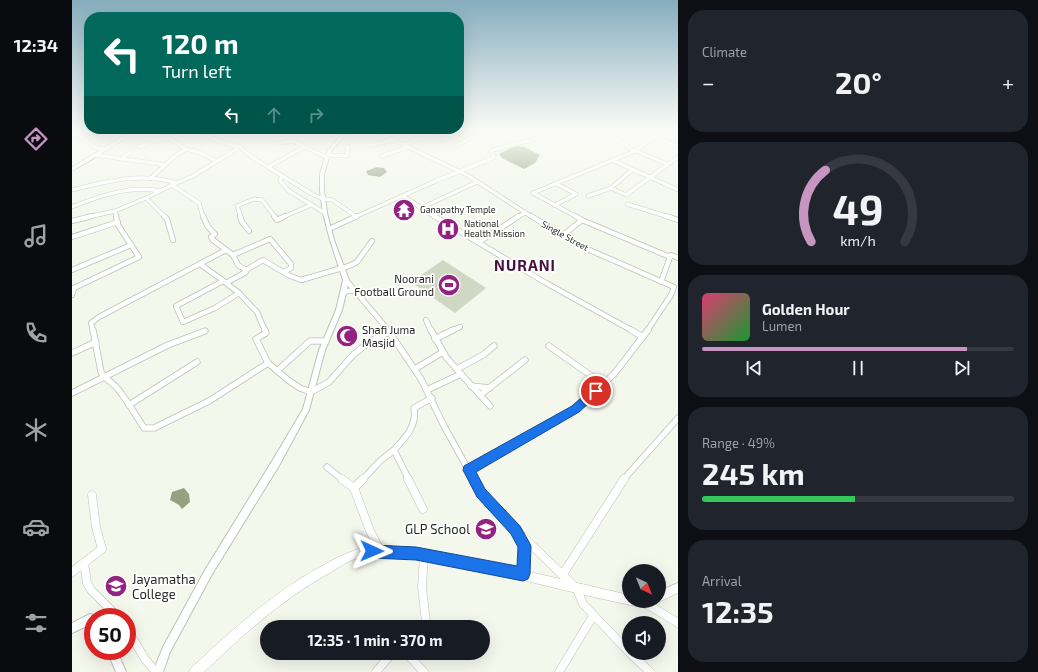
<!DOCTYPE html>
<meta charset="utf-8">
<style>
body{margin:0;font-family:"Exo 2",sans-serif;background:#20242c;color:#f1f3f6;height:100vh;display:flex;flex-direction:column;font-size:15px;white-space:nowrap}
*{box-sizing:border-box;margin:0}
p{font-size:13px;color:#9ea1a6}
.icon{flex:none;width:22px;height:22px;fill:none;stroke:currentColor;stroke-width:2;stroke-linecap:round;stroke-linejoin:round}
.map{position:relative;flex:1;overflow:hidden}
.drawer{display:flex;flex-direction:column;gap:10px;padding:10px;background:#0d0f14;width:360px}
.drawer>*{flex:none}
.hud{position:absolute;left:12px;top:12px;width:380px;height:122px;border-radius:16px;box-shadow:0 4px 16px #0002;background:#00695c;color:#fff;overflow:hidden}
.needle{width:26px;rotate:137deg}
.tools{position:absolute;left:550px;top:564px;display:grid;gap:8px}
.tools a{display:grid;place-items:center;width:44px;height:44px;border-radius:50%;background:#171b24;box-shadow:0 4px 16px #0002;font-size:20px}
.speed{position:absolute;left:12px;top:608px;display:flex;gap:8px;font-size:20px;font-weight:700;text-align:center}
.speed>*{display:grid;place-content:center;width:52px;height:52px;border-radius:50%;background:#171b24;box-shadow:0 4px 16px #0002;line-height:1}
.speed .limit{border:6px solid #d22;background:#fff;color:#111}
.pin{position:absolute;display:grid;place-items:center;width:34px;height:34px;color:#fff;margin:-17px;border:2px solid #fff;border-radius:50%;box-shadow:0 1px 4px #0007}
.me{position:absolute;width:44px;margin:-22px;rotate:91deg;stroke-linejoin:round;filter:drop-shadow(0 0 3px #0008)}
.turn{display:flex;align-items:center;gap:14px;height:84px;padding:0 12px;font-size:18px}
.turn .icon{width:52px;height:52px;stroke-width:2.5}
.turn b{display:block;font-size:28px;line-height:34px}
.lanes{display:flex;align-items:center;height:38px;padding:0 12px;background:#0003;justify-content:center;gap:20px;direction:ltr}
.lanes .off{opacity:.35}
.big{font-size:30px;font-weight:700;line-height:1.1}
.drawer .card{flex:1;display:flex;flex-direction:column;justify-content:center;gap:6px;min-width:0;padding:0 14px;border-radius:16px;background:#20242c}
.drawer .dial{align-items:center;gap:0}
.dial svg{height:104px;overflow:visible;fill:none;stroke:#363941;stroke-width:7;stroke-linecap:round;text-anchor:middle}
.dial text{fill:#f1f3f6;stroke:none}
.song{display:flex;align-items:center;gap:12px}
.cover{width:48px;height:48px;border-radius:6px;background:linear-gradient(135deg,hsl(340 70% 55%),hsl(130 70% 35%))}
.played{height:4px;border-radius:2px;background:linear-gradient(90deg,#c795c1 85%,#363941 85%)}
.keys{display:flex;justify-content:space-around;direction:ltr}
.heat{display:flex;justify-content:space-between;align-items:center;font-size:22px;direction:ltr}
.charge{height:6px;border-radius:3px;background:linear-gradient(90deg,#34c759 49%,#363941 0)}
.trip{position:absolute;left:188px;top:620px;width:230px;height:40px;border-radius:20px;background:#171b24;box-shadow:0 4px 16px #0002;font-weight:700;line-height:40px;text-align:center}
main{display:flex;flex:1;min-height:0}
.tab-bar{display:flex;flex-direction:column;width:72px;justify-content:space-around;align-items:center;background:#090b0e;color:#9ea1a6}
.tab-bar .icon{width:28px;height:28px}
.tab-bar .selected{color:#c795c1}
.tab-bar b{font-size:18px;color:#f1f3f6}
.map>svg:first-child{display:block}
.green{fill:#cfd8c3}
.water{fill:#94a280}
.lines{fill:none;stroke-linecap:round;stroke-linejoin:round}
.stream{stroke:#94a280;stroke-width:1.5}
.minor-far3-casing{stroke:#bdc2b7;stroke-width:4.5}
.minor-far2-casing{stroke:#bdc2b7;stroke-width:6}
.minor-far1-casing{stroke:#bdc2b7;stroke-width:7}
.minor-casing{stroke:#bdc2b7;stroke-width:9}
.tertiary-casing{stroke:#bdc2b7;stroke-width:2}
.secondary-casing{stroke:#bdc2b7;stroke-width:1}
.minor-far3{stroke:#fff;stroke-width:3.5}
.minor-far2{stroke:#fff;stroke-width:4.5}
.minor-far1{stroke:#fff;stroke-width:5.5}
.minor{stroke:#fff;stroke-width:8}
.tertiary{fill:#fff;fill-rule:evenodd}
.secondary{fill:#fff;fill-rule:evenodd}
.route{fill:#1a73e8;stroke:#114b97}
.labels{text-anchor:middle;stroke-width:3.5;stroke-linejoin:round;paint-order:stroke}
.far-poi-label{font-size:9px;fill:#292a26;stroke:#fff;text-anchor:start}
.far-street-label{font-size:9px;fill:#292a26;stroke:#fff}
.poi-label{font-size:11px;fill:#292a26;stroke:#fff;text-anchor:end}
.near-poi-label{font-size:13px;fill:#292a26;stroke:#fff;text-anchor:end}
.district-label{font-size:15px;font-weight:bold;letter-spacing:1px;fill:#47113d;stroke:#fff}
</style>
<main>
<nav class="tab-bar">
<b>12:34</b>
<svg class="icon selected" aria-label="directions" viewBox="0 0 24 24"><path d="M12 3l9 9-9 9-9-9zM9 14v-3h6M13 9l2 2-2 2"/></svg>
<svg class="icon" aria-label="music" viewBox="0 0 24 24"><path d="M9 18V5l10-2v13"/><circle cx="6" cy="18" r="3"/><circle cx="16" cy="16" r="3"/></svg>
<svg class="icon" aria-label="phone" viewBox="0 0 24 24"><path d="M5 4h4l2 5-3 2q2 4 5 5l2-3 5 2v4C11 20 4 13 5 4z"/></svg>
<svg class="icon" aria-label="climate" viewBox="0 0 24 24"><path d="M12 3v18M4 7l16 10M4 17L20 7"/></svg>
<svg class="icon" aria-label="car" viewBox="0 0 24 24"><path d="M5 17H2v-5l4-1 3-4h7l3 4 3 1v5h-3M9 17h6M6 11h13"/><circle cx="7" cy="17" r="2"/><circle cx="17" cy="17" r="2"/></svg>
<svg class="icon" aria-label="filters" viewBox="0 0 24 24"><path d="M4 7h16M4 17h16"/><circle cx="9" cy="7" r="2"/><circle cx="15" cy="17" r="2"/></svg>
</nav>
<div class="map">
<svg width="606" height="672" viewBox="0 0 606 672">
<rect width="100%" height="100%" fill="#f3f7ec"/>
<path class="green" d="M371,260L414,288L383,313L339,282Z"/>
<g class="water">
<path d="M443,146L452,147L468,155L463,163L452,169L430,158L427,154Z"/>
<path d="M305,167L312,168L315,172L308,177L296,175L294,171Z"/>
<path d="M112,488L117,494L118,502L110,509L107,505L98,500L100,492Z"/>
</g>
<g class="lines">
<g class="stream">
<path d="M72,130L79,129"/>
<path d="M5,168L24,157"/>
</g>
<g class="minor-far3-casing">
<g id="minor-far3">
<path d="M121,129L146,141L168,147"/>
<path d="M266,129L274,131"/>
<path d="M298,129L395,175L460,217"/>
<path d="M530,129L523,132L531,136L540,135L559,149L595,164"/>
<path d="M602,129L606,130"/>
<path d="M21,131L30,129"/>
<path d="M0,132L8,129"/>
<path d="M377,132L376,134L393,141L415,129"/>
<path d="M0,134L10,137L24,148L31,149"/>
<path d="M312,136L331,129"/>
<path d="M354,136L351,134L357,129"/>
<path d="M582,137L606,146"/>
<path d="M206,143L221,141L254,157"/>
<path d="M332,145L370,131L377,132L383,129"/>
<path d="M295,146L321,140"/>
<path d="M384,146L393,141"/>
<path d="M67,147L95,137L114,149L129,153L144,161"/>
<path d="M24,155L94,165"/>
<path d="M255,155L275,156L276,146"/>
<path d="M310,156L336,147"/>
<path d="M49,159L59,152"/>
<path d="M540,160L606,190"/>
<path d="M196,167L232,147"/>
<path d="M0,169L53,137L72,129"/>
<path d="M560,170L539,188L554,195L606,157"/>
<path d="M210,176L208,181L217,191L253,213"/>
<path d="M79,178L103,156L114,149"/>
<path d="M483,183L504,194L483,205"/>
<path d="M0,190C35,181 69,172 105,183"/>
<path d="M331,196L363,217"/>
<path d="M516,196L539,188"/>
<path d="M555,204L597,217"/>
<path d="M0,207C27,196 59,185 88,191"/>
<path d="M349,208L405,182"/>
<path d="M16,217L43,211"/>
<path d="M44,217L43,211L74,198"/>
<path d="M93,217L74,198L100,185"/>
<path d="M131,217L127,203L100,185L121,176L168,147L181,158L240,194L251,199L260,200L285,217"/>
<path d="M169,217L165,206L182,199L190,200L203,217"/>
<path d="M211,217L239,205"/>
<path d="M283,217L366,180L419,159L422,157L419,152L421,150L459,140L485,129"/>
<path d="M446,217L453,213"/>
<path d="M505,217L461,193L563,151L593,129"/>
</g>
</g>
<g class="minor-far2-casing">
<g id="minor-far2">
<path d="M92,216L95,219L101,240"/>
<path d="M131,216L136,227L143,234L139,237L141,240L161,255L166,265L174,270L191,260L216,275L229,280L277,266L285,262L300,241"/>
<path d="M168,216L170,222L177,231"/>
<path d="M202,216L205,220L213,216"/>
<path d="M362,216L474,283L561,331"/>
<path d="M459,216L513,248L602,287L599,295L575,331"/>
<path d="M503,216L510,220"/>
<path d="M594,216L606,220"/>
<path d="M0,221L20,216"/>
<path d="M257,229L285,216"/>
<path d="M491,235L510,220L598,257L599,255L606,258"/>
<path d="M0,237L46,222"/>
<path d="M407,242L447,216"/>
<path d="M161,255L198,239L219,264V268L212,272"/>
<path d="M128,264L153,282"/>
<path d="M0,270L59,245"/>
<path d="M174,270V272L154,283L167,293L185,312L193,331"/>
<path d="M274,280L317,331"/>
<path d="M151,281L104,306L111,322L143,308L167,293"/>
<path d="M589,282L598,257"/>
<path d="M2,288L67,257L46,225L44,216"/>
<path d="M0,289L2,288L0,295"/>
<path d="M271,292L283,290"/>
<path d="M354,320L359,331"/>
<path d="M21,331L19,323L27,317L154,250"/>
<path d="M379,331L388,327"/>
</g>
</g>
<g class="minor-far1-casing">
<g id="minor-far1">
<path d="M21,330L29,372C33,379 40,382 45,388C55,400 63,414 72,428H82L137,401L196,363"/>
<path d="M193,330L194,333L184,339L196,363L216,380L228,388L239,392L257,382L281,355L297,342L317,332"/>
<path d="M316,330L349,379L372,426L402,480"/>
<path d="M559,330L571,337"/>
<path d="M363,339L381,330"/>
<path d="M477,346L531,384"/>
<path d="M0,353L24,342"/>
<path d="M343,369L371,352"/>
<path d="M385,369L411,355L422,346"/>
<path d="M206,370L238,341H254"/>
<path d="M389,374L418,406"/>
<path d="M399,386L418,388"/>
<path d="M355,390L389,374L374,357L359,330"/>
<path d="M0,393L96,345L133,331"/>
<path d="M408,395L453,360"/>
<path d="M57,405L125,362"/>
<path d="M322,450C334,437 345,426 342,408L360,398"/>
<path d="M255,467L271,480"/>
<path d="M396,470L504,409L542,374L576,330"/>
<path d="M290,480L308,461L322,450L337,480"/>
<path d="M551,480L606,418"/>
</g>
</g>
<g class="minor-casing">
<g id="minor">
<path d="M270,479L282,488"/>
<path d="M291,479L282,488L298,531L308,550"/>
<path d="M336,479L351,509"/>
<path d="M401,479L409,493L444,530L505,589L511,604L557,652"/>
<path d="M446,534L452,546L451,574"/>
<path d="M12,563L15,583L19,590L46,617"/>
<path d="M0,572L30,549L24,527L20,495"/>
<path d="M491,574L552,479"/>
<path d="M573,603L606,623"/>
<path d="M348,627L354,622L350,587L352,555"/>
<path d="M55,629L73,659L84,672"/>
<path d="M334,653L352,672"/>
<path d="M558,653L578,672"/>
<path d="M304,672L320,653"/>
<path d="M487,672L521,616"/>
</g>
</g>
<g class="tertiary-casing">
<g id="tertiary">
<path d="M275,129H279L259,151L252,174V191L255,213L262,240L277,280L270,310L253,350L237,410L208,464L139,576L98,652L91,672H81L91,647L133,570L202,458L231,409L247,350L264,310L271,280L258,240L251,213L248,191V174L255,151Z"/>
<path d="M18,614L24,616L25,617H21V624H19L0,633V623Z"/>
<path d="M35,651H45L54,672H44Z"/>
</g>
</g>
<g class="secondary-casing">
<g id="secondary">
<path d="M303,545L336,547L380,555L424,564L557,595V601H582L581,605L573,608C511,596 448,578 385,566C353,560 319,550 286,558C275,561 265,569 254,575C208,601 170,636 132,672H117L119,668C159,631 199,594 246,568C266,557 280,549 303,545Z"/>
<path d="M606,583V593L587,602L584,601H587V591Z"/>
</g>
</g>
<use href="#minor-far3" class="minor-far3"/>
<use href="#minor-far2" class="minor-far2"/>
<use href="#minor-far1" class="minor-far1"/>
<use href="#minor" class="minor"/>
<use href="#tertiary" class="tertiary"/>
<use href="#secondary" class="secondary"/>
</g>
<linearGradient id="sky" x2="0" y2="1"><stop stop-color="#86adbe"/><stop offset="0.58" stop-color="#fafbf6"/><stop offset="1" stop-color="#fafbf6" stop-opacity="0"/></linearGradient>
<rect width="606" height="223" fill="url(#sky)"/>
<path class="route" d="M524,387L527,388L529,391L527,394L507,412L404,472L413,489L448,526L457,542L459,546L458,574L456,579L451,581L344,560L300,558L295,556L293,551L295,546L300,545L344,547L445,566L446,547L439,534L405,497L391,470L392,466L500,406L520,388Z"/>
<defs>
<g id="temple-disc" transform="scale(1.15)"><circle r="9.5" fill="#942281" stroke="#fff"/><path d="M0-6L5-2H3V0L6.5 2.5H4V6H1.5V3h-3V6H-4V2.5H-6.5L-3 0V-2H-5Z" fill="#fff"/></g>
<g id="hospital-disc" transform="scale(1.15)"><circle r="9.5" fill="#942281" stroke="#fff"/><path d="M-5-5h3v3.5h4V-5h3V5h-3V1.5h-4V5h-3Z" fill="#fff"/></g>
<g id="stadium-disc" transform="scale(1.15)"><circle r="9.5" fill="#942281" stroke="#fff"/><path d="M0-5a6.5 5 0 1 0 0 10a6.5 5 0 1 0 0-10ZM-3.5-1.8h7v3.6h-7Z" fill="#fff"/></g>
<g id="mosque-disc" transform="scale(1.15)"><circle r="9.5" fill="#942281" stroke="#fff"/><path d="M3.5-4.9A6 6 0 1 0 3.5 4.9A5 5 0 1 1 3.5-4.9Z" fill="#fff"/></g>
<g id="school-disc" transform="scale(1.15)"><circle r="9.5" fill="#942281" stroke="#fff"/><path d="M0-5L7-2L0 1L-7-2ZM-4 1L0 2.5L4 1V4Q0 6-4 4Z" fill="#fff"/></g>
<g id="university-disc" transform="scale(1.15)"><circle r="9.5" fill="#942281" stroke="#fff"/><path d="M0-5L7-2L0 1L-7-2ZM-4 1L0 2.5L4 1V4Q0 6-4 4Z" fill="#fff"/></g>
</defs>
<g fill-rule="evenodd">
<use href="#temple-disc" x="332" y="210"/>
<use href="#hospital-disc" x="376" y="229"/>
<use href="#stadium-disc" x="377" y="285"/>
<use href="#mosque-disc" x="275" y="336"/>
<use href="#school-disc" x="414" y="529"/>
<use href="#university-disc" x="44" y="586"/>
</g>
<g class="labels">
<g class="far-poi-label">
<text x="348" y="213">Ganapathy Temple</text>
<text x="392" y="227">National<tspan x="392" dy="10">Health Mission</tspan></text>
</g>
<g class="far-street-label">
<text transform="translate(493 236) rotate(29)" y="3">Single Street</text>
</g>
<g class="poi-label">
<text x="362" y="283">Noorani<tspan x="362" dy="13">Football Ground</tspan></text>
<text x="290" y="334" text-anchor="start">Shafi Juma<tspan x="290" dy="13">Masjid</tspan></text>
</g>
<g class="near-poi-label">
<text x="398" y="534">GLP School</text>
<text x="60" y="584" text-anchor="start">Jayamatha<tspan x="60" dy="15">College</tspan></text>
</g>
<g class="district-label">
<text x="453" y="271">NURANI</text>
</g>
</g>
</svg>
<div class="tools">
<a><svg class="needle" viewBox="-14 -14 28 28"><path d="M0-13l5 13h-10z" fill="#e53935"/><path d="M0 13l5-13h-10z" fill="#9ea1a6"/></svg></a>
<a><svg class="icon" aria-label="sound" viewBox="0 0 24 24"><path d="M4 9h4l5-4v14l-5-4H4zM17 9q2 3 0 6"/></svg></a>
</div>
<div class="speed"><div class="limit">50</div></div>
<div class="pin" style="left:524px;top:391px;background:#d93025"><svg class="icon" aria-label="arrive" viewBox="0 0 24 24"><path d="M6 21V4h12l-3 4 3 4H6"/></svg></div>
<svg class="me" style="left:300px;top:551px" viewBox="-20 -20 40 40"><path d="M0-17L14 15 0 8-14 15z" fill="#1a73e8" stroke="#fff" stroke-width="4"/></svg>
<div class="trip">12:35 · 1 min · 370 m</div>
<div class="hud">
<div class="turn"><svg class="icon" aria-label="left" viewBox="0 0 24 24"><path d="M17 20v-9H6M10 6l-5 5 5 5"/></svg><div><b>120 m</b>Turn left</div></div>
<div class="lanes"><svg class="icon" aria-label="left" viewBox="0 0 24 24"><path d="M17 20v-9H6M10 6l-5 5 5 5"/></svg><svg class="icon off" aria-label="ahead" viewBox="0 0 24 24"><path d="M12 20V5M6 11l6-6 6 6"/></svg><svg class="icon off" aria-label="right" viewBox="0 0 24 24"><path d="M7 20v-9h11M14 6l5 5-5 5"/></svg></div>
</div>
</div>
<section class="drawer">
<div class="card"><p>Climate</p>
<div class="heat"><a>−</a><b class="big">20°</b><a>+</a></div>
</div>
<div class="card dial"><svg viewBox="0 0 100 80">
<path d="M14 69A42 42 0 1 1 86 69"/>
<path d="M14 69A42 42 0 0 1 25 14" stroke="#c795c1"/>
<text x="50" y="56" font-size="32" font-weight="700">49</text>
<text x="50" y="72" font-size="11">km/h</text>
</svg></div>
<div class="card">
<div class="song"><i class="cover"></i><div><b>Golden Hour</b><p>Lumen</p></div></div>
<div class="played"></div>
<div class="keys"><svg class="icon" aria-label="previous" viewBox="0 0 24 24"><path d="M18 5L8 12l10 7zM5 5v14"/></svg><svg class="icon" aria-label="pause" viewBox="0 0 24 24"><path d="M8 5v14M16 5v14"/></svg><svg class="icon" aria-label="next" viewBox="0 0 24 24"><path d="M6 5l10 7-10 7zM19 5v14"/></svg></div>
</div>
<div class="card"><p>Range · 49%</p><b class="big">245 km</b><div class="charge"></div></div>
<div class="card"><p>Arrival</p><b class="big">12:35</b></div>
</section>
</main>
